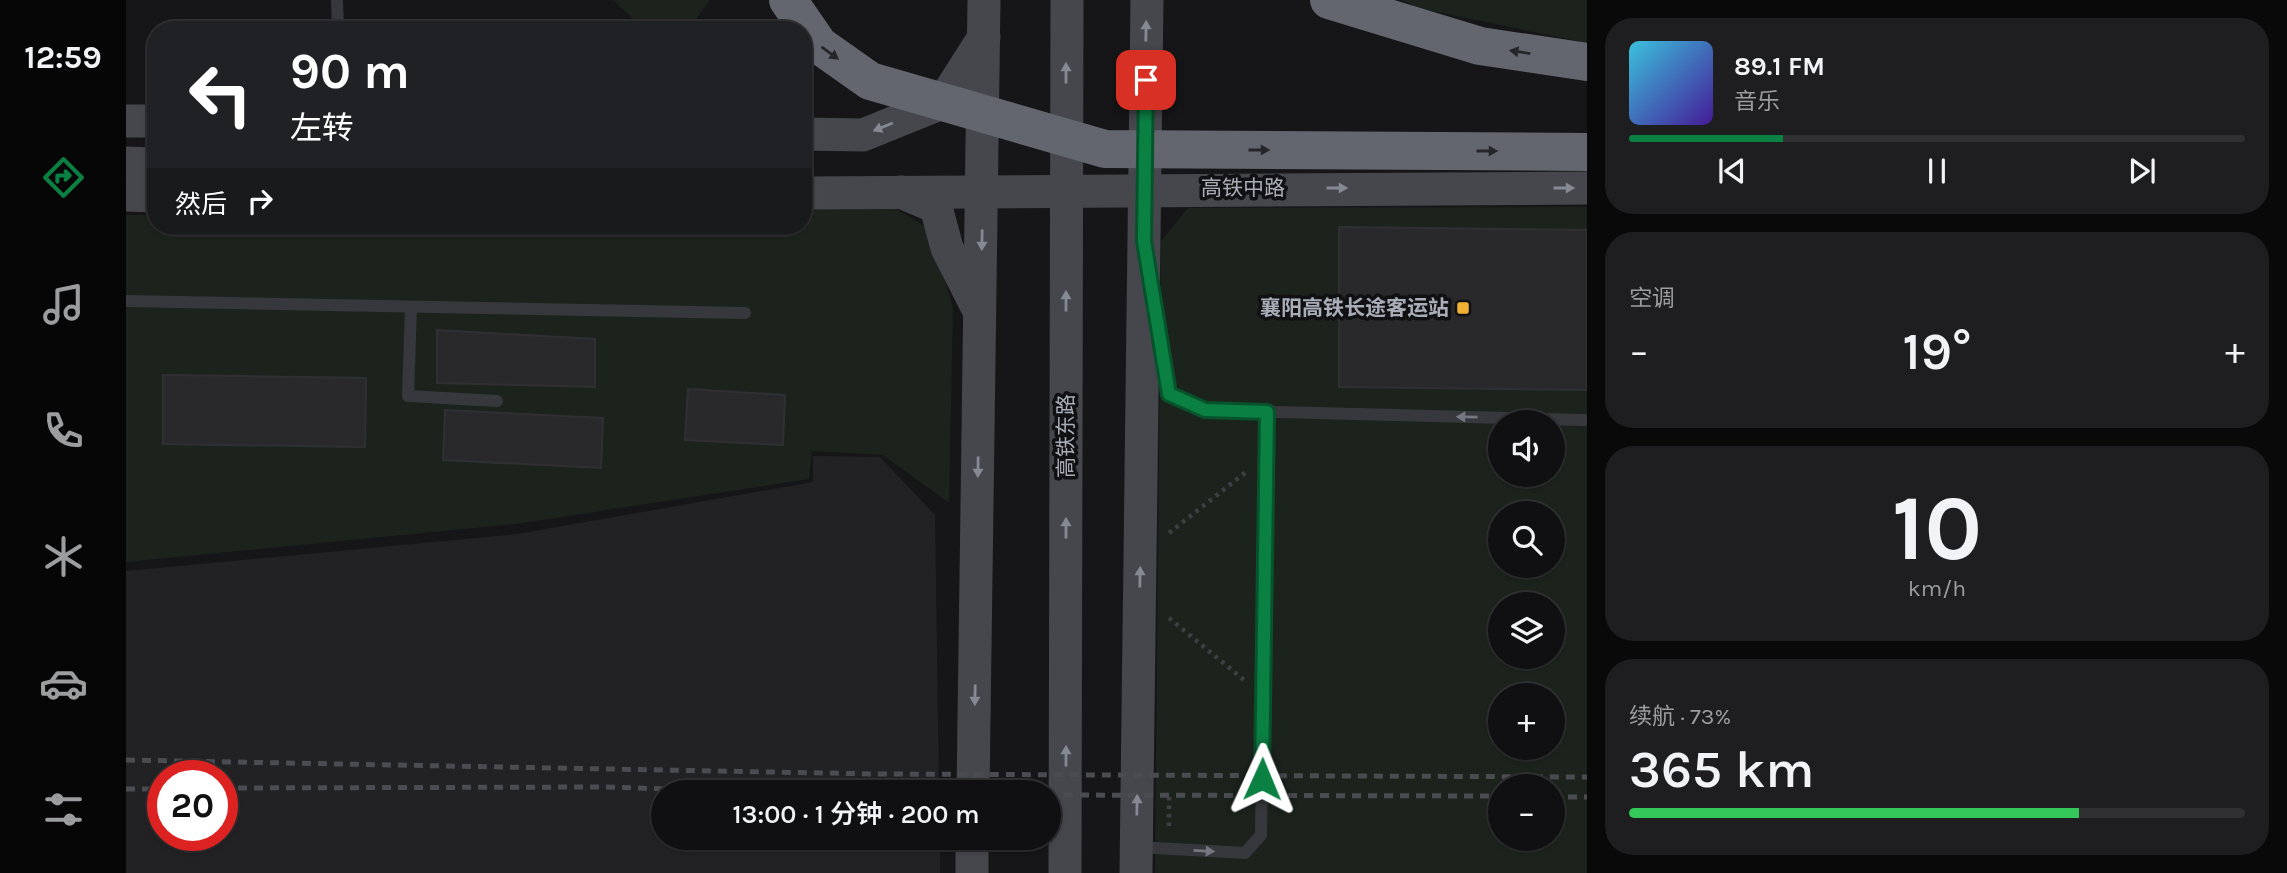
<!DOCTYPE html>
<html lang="zh">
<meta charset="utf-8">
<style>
body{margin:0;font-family:Karla,"Noto Sans SC",sans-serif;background:#1e1e20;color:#f1f3f6;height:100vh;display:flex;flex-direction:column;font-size:26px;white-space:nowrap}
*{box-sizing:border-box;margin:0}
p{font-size:23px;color:#9c9d9f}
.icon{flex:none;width:38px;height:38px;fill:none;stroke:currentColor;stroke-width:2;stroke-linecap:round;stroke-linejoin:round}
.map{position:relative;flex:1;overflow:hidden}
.drawer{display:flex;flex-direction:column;gap:18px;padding:18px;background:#09090a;width:700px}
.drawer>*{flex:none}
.top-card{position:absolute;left:21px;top:21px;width:665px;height:214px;border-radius:28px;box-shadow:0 2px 5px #0004,0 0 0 2px #303032;background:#202124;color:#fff;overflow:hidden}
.tools{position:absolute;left:1362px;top:410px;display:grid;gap:14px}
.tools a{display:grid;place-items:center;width:77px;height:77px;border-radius:50%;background:#101012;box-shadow:0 2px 5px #0004,0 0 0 2px #303032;font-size:35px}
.speed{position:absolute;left:21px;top:760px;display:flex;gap:14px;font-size:35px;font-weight:700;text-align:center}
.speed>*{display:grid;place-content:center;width:91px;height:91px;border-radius:50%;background:#101012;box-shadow:0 2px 5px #0004,0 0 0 2px #303032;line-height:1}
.speed .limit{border:10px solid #d22;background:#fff;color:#111}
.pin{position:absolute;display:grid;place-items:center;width:60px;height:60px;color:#fff;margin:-30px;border-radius:14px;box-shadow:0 4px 10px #0006}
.me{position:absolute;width:77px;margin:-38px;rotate:1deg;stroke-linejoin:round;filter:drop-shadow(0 0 5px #0008)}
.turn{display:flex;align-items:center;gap:24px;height:147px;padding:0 28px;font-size:32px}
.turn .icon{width:91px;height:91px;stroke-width:2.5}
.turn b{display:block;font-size:49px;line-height:60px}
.then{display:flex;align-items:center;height:66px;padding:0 28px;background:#0003;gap:14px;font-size:26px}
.big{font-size:52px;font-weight:600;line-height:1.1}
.drawer .card{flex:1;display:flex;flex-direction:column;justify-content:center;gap:10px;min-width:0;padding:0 24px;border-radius:28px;background:#1e1e20}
.drawer .dial{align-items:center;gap:0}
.dial b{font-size:91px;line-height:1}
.song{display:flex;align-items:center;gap:21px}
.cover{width:84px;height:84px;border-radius:10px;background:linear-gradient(135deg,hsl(190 70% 55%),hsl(260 70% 35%))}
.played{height:7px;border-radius:4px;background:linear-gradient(90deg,#0b8043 25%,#303032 25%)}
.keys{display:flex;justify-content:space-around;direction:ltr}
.heat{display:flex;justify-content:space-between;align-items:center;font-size:38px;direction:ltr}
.charge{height:10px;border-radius:5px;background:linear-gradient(90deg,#34c759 73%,#303032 0)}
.trip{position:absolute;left:525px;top:780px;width:410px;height:70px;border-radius:35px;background:#101012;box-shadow:0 2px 5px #0004,0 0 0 2px #303032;font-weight:600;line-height:70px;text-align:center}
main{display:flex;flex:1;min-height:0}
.dock{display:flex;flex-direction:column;width:126px;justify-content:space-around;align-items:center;background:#060607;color:#9c9d9f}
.dock .icon{width:49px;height:49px}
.dock .selected{color:#0b8043}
.dock b{font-size:32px;color:#f1f3f6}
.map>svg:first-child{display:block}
.built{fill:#222225;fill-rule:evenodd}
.green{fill:#1c231d;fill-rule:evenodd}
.building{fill:#29292c;stroke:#303034;stroke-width:2}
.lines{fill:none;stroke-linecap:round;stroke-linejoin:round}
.path{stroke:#3d3f44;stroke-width:4.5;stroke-dasharray:3.5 5;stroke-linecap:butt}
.lane{stroke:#37383d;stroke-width:12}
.secondary{stroke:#45474d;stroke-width:33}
.highway{stroke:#63666e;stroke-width:38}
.rail{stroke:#4a4c52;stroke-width:5;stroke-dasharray:9 7;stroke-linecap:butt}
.oneway{fill:#858993}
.oneway2{fill:#26262a}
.oneway3{fill:#757881}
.route-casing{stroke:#07532c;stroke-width:18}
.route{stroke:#0b8043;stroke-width:12}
.poi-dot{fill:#f2b134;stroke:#111113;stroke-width:2.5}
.labels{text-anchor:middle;stroke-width:7;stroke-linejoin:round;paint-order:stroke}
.street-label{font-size:21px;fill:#a8adb8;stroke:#111113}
.poi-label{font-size:21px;font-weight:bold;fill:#a8adb8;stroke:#111113;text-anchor:end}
</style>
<main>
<nav class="dock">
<b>12:59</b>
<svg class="icon selected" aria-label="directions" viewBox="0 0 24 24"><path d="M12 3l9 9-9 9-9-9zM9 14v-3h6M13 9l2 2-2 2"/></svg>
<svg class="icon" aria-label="music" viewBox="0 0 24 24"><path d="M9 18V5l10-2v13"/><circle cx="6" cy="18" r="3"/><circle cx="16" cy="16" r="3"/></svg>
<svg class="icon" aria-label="phone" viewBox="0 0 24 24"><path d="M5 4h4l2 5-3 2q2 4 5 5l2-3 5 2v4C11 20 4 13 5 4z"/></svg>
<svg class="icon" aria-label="climate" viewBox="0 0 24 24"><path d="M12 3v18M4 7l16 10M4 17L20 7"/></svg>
<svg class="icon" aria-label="car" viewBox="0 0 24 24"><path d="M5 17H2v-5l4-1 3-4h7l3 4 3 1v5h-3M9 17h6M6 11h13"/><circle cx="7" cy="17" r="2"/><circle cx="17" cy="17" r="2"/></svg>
<svg class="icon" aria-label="filters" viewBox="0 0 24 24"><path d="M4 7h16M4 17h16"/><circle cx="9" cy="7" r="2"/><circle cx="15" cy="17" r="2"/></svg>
</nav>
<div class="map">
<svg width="1461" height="873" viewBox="0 0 1461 873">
<rect width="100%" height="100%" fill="#161618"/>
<path class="built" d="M687,456L754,457L809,515L813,793H537V838H814V873H0V571L391,534L687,482ZM37,775H96V835H37Z"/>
<g class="green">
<path d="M487,0H584L562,30H519Z"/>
<path d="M1275,0H1461V43L1293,8Z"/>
<path d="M677,205H764L803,229L827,307L823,503L757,455L686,451L683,479L390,524L0,562V215H30V226H677Z"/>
<path d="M1461,207V873H1029L1035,241L1062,208ZM1374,422H1426V474H1374ZM1374,513H1426V565H1374ZM1374,604H1426V656H1374ZM1374,695H1426V747H1374ZM1374,786H1426V838H1374Z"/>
</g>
<g class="building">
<path d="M1213,227L1461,230V390L1213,387Z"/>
<path d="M311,330L469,339V387L311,383Z"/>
<path d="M37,375L240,378L239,447L37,444Z"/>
<path d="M562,389L659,395L657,445L559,440Z"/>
<path d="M319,410L477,418L475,468L317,460Z"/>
</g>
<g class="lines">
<g class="path">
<path d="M1043,533L1120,472"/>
<path d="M1043,618L1118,680"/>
<path d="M1043,797V830"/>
</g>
<g class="lane">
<path d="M211,0L212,30"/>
<path d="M0,301L619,313"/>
<path d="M285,307L282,396L371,401"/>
<path d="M1031,327L1043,394L1078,410L1458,420"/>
<path d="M1011,847L1119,853L1135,835L1141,412"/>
</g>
<g class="secondary">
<path d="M0,121H30"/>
<path d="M677,134L737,135L816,103L858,37"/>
<path d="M0,163L30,164"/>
<path d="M775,192L810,207L821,248L852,309"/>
<path d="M677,193L1461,188"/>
<path d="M0,195L30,196"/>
<path d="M847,793L858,0"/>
<path d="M846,873V838"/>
<path d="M939,873L941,0"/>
<path d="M1010,873L1021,0"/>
</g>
<g class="highway">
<path d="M662,0L693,45L744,81L979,149L1461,152"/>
<path d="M1203,0L1354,46L1461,62"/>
</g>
<g class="rail">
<path d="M0,760L751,774L1461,777"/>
<path d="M96,788L479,787L661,793"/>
<path d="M0,789H37"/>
<path d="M922,795L1374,796"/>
<path d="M1426,797H1461"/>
</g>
</g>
<defs><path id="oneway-solid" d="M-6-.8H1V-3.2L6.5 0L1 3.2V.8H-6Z" transform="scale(1.75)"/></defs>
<g class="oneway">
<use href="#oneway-solid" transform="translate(1020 31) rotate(-89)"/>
<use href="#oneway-solid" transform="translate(940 73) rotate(-90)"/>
<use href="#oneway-solid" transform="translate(757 127) rotate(158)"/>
<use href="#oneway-solid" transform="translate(1211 188)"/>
<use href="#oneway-solid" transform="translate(1438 188)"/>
<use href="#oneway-solid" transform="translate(856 240) rotate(91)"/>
<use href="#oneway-solid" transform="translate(940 301) rotate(-90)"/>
<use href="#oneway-solid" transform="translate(852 467) rotate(91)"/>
<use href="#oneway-solid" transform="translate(940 528) rotate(-90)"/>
<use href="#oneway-solid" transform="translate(1014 577) rotate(-89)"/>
<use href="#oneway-solid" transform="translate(849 695) rotate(91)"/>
<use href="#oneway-solid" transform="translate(940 756) rotate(-90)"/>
<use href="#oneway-solid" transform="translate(1011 805) rotate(-89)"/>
</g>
<g class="oneway2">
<use href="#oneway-solid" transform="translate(1394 52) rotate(-171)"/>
<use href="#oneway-solid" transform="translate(704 53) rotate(36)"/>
<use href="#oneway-solid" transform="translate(1133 150)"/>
<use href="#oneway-solid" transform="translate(1361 151)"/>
</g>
<g class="oneway3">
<use href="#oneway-solid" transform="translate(1341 417) rotate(-179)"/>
<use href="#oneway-solid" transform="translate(1078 851) rotate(3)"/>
</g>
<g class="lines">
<g class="route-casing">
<path id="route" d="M1020,80L1018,241L1043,394L1079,410L1141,412L1136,779"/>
</g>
<use href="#route" class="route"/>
</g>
<rect class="poi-dot" x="1330" y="301" width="14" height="14" rx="3.5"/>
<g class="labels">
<g class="street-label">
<text x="1117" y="195">高铁中路</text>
<text transform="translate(940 436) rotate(-90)" y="7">高铁东路</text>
</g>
<g class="poi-label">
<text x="1323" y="315">襄阳高铁长途客运站</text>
</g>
</g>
</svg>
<div class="tools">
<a><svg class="icon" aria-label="sound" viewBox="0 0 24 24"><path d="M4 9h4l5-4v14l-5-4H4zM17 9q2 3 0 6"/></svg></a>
<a><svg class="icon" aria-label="search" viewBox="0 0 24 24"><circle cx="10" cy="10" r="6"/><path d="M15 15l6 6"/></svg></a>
<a><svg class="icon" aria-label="layers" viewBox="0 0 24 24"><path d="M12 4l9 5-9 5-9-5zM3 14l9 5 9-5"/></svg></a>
<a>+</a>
<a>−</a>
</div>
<div class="speed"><div class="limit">20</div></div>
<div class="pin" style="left:1020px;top:80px;background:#d93025"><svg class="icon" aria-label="arrive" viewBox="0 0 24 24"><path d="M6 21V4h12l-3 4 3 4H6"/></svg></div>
<svg class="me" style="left:1136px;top:779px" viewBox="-20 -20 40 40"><path d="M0-17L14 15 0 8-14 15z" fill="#0b8043" stroke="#fff" stroke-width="4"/></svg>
<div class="trip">13:00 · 1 分钟 · 200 m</div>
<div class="top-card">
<div class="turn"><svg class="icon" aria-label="left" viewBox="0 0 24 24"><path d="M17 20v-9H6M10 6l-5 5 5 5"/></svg><div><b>90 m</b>左转</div></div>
<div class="then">然后<svg class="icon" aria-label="right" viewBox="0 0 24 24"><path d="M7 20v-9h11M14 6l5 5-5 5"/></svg></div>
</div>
</div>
<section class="drawer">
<div class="card">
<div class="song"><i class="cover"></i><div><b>89.1 FM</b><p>音乐</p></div></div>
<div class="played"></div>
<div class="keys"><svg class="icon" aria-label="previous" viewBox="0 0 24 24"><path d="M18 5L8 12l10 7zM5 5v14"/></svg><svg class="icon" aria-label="pause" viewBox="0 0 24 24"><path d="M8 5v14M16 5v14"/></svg><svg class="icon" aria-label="next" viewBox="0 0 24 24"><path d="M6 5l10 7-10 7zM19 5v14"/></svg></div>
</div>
<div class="card"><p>空调</p>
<div class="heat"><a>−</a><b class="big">19°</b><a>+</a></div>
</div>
<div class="card dial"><b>10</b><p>km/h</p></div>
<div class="card"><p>续航 · 73%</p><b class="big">365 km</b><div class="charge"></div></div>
</section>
</main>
